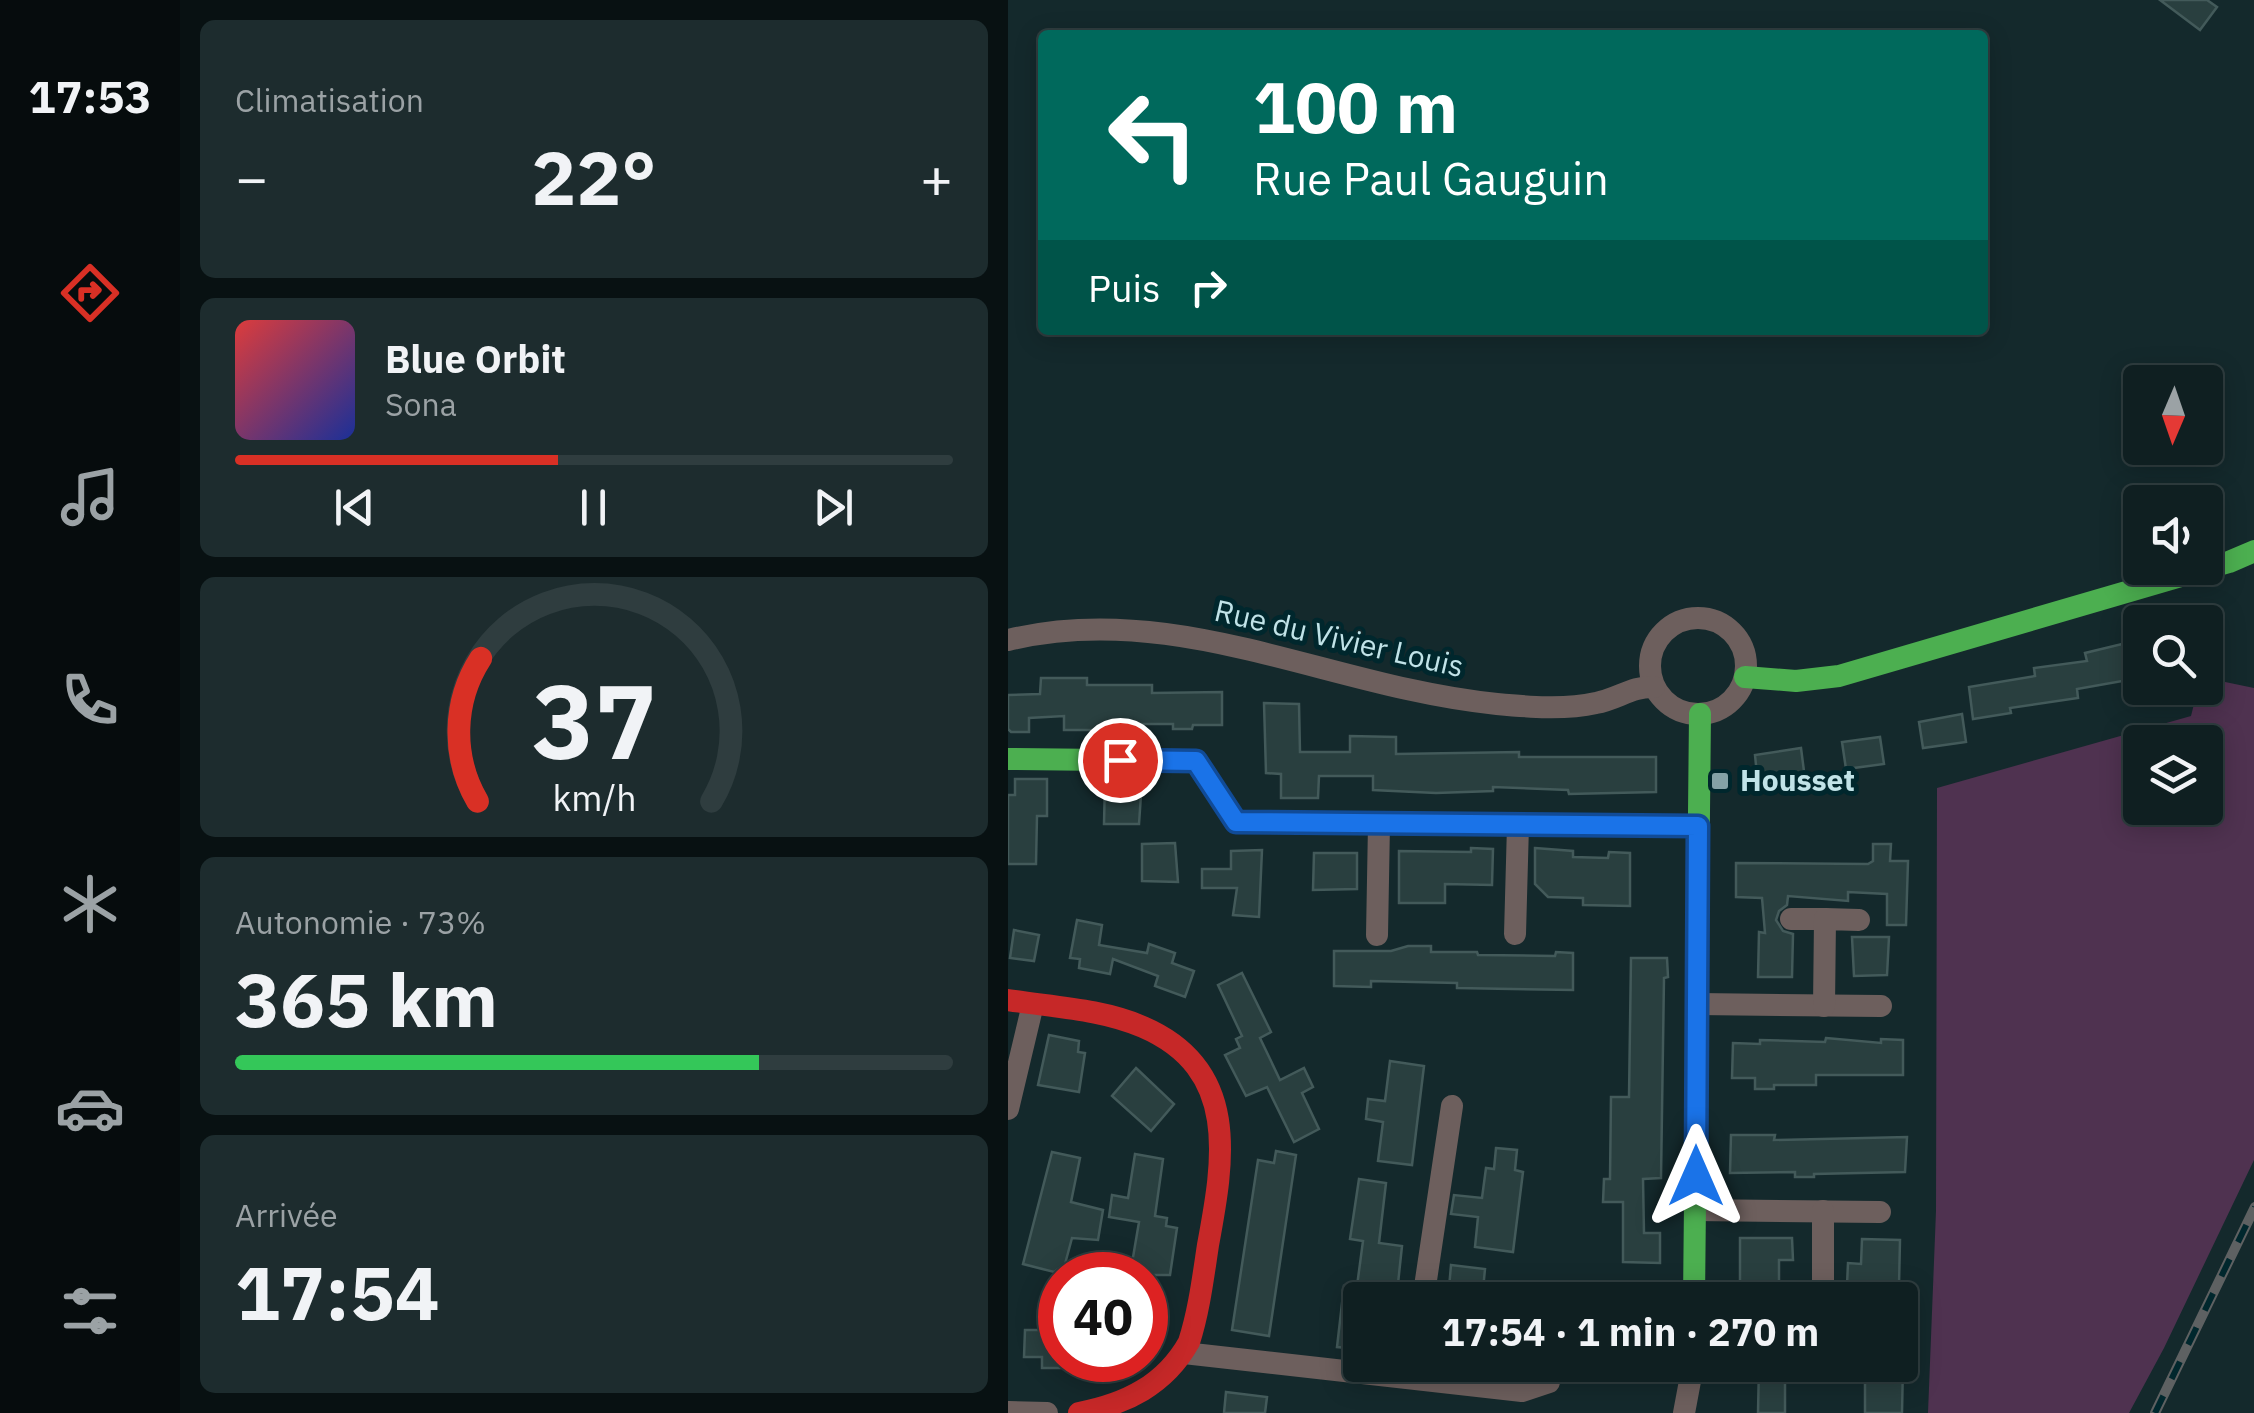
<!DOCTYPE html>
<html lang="fr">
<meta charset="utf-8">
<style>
body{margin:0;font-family:"IBM Plex Sans",sans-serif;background:#1d2c2e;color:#f1f3f6;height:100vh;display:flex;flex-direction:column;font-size:38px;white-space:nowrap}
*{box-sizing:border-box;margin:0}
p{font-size:32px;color:#9ba2a5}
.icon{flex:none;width:55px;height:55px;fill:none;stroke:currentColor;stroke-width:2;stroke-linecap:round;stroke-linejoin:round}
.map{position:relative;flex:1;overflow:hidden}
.drawer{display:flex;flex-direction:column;gap:20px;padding:20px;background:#081112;width:828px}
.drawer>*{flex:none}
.hud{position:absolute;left:30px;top:30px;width:950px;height:305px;border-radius:10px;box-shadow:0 5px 25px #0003,0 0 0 2px #2f3d3f;background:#00695c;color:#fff;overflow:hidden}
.needle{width:65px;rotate:182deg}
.fabs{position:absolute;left:1115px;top:365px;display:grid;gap:20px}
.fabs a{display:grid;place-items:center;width:100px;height:100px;border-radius:10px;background:#0f1f21;box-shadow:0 5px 25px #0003,0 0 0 2px #2f3d3f;font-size:50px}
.speed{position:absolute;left:30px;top:1252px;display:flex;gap:20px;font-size:50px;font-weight:700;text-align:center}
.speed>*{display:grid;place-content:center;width:130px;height:130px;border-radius:50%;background:#0f1f21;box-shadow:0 5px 25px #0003,0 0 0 2px #2f3d3f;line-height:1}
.speed .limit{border:15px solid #d22;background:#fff;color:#111}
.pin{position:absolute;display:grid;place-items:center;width:85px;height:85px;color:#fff;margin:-42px;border:5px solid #fff;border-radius:50%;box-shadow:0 2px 10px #0007}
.me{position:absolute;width:110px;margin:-55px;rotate:0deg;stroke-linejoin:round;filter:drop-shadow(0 0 8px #0008)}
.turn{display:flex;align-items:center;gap:35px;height:210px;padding:0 50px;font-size:45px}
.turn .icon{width:130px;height:130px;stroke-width:2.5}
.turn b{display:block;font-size:70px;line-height:85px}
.then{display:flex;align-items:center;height:95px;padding:0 50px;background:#0003;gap:20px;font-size:38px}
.big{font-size:75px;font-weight:700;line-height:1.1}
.drawer .card{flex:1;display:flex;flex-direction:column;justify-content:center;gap:15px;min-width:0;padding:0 35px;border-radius:15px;background:#1d2c2e}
.drawer .dial{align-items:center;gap:0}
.dial svg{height:260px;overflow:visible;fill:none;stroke:#2f3d3f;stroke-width:7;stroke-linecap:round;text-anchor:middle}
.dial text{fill:#f1f3f6;stroke:none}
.song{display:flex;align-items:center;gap:30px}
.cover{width:120px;height:120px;border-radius:15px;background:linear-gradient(135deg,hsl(0 70% 55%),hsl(230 70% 35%))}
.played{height:10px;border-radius:5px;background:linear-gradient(90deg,#d93025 45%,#2f3d3f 45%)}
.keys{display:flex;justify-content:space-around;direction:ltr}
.heat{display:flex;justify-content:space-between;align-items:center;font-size:55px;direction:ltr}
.charge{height:15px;border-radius:8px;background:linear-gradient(90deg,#34c759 73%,#2f3d3f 0)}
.trip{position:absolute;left:335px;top:1282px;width:575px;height:100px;border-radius:10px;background:#0f1f21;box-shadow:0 5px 25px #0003,0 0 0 2px #2f3d3f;font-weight:700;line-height:100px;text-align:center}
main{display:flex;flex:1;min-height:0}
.tabs{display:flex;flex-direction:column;width:180px;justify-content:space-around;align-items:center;background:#060c0d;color:#9ba2a5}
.tabs .icon{width:70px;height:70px}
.tabs .current{color:#d93025}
.tabs b{font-size:45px;color:#f1f3f6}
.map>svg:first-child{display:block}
.green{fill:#4f3250;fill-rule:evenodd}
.building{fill:#293f3f;stroke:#435a5a;stroke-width:2.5}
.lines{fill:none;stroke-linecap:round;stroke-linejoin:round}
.street{stroke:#6d5f5d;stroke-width:22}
.fast{stroke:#4caf50;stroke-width:22}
.jam{stroke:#c62828;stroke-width:22}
.rail-casing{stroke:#5e6162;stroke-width:10}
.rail{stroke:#00272d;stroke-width:6;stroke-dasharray:19;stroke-linecap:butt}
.route-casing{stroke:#114b97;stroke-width:25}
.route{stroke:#1a73e8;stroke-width:18}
.poi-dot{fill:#84a2a6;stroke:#00272d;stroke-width:4}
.labels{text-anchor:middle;stroke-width:10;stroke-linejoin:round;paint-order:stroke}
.street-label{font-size:30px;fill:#c1e3e8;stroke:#00272d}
.poi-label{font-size:30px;font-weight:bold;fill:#c1e3e8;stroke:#00272d;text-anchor:start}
</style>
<main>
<nav class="tabs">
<b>17:53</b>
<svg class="icon current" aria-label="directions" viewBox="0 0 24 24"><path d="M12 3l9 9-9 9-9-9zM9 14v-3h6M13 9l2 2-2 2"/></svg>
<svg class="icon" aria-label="music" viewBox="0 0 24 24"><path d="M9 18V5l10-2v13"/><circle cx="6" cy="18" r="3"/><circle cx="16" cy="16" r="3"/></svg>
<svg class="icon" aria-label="phone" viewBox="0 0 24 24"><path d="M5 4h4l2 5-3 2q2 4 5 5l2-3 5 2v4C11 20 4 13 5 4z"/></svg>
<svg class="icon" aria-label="climate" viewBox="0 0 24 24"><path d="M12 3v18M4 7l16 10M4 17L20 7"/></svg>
<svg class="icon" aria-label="car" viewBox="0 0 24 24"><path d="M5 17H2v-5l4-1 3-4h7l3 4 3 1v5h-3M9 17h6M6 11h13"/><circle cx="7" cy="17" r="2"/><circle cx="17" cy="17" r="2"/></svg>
<svg class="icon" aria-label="filters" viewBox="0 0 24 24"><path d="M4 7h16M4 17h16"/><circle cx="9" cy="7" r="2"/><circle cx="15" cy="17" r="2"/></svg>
</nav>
<section class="drawer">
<div class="card"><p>Climatisation</p>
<div class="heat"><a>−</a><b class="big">22°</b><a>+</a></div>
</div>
<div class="card">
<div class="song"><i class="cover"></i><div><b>Blue Orbit</b><p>Sona</p></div></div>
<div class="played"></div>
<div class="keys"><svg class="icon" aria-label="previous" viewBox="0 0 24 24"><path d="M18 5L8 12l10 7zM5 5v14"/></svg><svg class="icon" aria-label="pause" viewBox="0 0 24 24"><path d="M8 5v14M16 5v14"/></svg><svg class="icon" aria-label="next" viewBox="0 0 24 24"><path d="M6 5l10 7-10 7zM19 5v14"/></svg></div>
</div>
<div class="card dial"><svg viewBox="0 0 100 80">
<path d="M14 69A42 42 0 1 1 86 69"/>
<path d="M14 69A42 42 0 0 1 15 25" stroke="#d93025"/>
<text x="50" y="56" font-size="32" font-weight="700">37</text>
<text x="50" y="72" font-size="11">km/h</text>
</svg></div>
<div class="card"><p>Autonomie · 73%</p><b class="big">365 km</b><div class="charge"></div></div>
<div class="card"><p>Arrivée</p><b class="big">17:54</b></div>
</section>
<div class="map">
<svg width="1247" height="1413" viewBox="0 0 1247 1413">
<rect width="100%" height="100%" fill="#14292c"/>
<path class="green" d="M1198,678L1246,688V1160L1156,1348L1121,1413H920L928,1211L929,788L1183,716L1190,688H1198ZM1132,742H1198V808H1132Z"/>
<g class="building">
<path d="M1152,0H1199L1209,7L1192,30Z"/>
<path d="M1114,644L1120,680L1069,689L1070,698L1002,708L1003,713L965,719L961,687L1027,676L1026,668L1079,661L1077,653Z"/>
<path d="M33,678H79V685H144V693L214,692V725H185L184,729H165V724H121L120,738H100V730H56V716L21,718V732H3L0,729V695L32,694Z"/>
<path d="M256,703L291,704L292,752H342V736L388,737V754L511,752V757H648V792L561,794L560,790L485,787V791L428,793L365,790V776H311L310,798H273V774L258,773Z"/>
<path d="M954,714L958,742L915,748L911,722Z"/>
<path d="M872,737L876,764L838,769L834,742Z"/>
<path d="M793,748L797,779L750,785L747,755Z"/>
<path d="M7,779H39V816H29L28,864H0V795H7Z"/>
<path d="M97,780H134L131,824H96Z"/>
<path d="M167,843L170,882L134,881V844Z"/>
<path d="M865,844H883L882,861H900L898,925H879V894L840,892V901L780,896L779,905L771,911L768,920L775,931L785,934L784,977H750L751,932L757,933L754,898L728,897V863L860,864L865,861Z"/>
<path d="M463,848L485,849L484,885L437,884V903H391V851L463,852Z"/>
<path d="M527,848L565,851V857L600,858L601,852L622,853V906L575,905V898L540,897L527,884Z"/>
<path d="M254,850L251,917L225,915L229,888H194V869H223V851Z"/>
<path d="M306,853H349V889L305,890Z"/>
<path d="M69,920L94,925L91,945L139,953L141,944L167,953L164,963L186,971L177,997L147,986L150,976L105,959L102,974L71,968L72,959L62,958Z"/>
<path d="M6,930L31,935L26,961L2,958Z"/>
<path d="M844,937H881L879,975L846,976Z"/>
<path d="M400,946H423V952H469L470,955L547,956L548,952L565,953V990L449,988V983L363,981V987L326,986V951H383Z"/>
<path d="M623,958H659L660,977L656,978L653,1178L635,1179L636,1233H652V1263L615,1262V1202H595L596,1179H602L603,1097H621Z"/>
<path d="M234,973L263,1032L252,1038L272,1080L296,1068L305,1087L294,1093L311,1129L286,1142L259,1087L238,1096L217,1055L232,1048L228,1039L234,1036L210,985Z"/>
<path d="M41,1035L71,1041L70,1052L77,1053L71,1092L30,1085Z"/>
<path d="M818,1038L873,1043V1039L895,1040V1075H808V1085H766V1089H747V1078H724L725,1043L752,1044V1040L817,1042Z"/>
<path d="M382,1061L416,1066L404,1165L370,1161L375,1122L358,1119L360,1099L377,1101Z"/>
<path d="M128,1068L166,1104L143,1131L104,1096Z"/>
<path d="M723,1135H767L766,1140L899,1137L897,1172L806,1174V1177H787V1172L722,1173Z"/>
<path d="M488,1148L509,1150L507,1170L515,1172L505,1252L467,1247L470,1217L443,1214L446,1195L474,1198L478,1168L486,1169Z"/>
<path d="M268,1151L288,1155L261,1336L224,1330L250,1160L266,1163Z"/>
<path d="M44,1152L72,1158L63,1202L95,1210L90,1240L64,1238L57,1264L46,1272L15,1264Z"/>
<path d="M127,1154L155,1159L147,1216L159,1218L158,1226L169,1228L162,1275H122L131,1222L101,1217L104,1195L120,1198Z"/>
<path d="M351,1179L378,1183L371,1243L394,1246L389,1293L349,1286L355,1241L342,1239Z"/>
<path d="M732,1238H784L785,1260H771V1284H732Z"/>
<path d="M854,1239L892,1240L891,1286L839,1285L840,1263L853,1264Z"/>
<path d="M443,1265L477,1269L474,1300H440Z"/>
<path d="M336,1286L352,1289V1349L329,1347Z"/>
<path d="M17,1330H43V1341H52V1368H34V1357H16Z"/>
<path d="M751,1365H777V1413H750Z"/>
<path d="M857,1365H895L894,1413H857Z"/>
<path d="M218,1392L259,1397L257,1413H216Z"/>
</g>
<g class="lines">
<g class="street">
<circle cx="690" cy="666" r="48"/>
<path d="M0,640C167,599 324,688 489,704C521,707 557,710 588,703C610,699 624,686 646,687"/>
<path d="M783,919H817"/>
<path d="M507,934L510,825"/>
<path d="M369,935L371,824"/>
<path d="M689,1004L873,1006"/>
<path d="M816,1006L817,919L851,920"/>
<path d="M0,1109L25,1004"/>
<path d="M687,1210L872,1212"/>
<path d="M415,1300L444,1106"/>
<path d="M799,1300H815V1211"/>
<path d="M176,1353L514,1391L541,1382"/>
<path d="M0,1412L39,1413"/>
<path d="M676,1413L685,1365"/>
</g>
<g class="fast">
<path d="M737,677L788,681L831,676L1221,562L1247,551"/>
<path d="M0,759L187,761L228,822L690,826"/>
<path d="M686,1300L692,714"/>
</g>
<path class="jam" d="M0,1000C44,1007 94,1009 135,1027C232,1069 216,1159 200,1245C195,1278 191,1311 181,1342C157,1385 118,1404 71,1413"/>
<g class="rail-casing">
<path id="rail" d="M1147,1413L1247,1207"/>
</g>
<use href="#rail" class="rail"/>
</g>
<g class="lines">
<g class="route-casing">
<path id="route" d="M112,760L188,761L228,822L690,826L688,1176"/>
</g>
<use href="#route" class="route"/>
</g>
<rect class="poi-dot" x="702" y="771" width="20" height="20" rx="5"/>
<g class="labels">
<g class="street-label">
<text transform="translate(331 639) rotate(13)" y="10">Rue du Vivier Louis</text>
</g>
<g class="poi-label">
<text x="732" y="791">Housset</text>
</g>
</g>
</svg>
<div class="fabs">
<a><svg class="needle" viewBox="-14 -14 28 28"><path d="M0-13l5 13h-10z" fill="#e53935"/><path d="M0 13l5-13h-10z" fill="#9ba2a5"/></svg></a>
<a><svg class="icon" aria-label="sound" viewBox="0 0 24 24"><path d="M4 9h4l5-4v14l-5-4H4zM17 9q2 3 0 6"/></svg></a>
<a><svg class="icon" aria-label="search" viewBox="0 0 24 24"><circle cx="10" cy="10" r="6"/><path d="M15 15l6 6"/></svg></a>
<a><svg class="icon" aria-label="layers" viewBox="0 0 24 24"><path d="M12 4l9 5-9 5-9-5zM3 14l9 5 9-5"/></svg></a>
</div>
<div class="speed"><div class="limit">40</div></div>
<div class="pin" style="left:112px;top:760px;background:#d93025"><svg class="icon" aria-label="arrive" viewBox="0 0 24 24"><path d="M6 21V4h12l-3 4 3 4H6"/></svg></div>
<svg class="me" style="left:688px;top:1176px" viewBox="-20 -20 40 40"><path d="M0-17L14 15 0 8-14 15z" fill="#1a73e8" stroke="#fff" stroke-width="4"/></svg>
<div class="trip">17:54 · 1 min · 270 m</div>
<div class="hud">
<div class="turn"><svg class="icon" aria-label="left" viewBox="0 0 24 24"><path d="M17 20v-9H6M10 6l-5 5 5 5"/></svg><div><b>100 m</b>Rue Paul Gauguin</div></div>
<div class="then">Puis<svg class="icon" aria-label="right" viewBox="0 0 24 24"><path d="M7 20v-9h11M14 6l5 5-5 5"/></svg></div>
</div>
</div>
</main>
